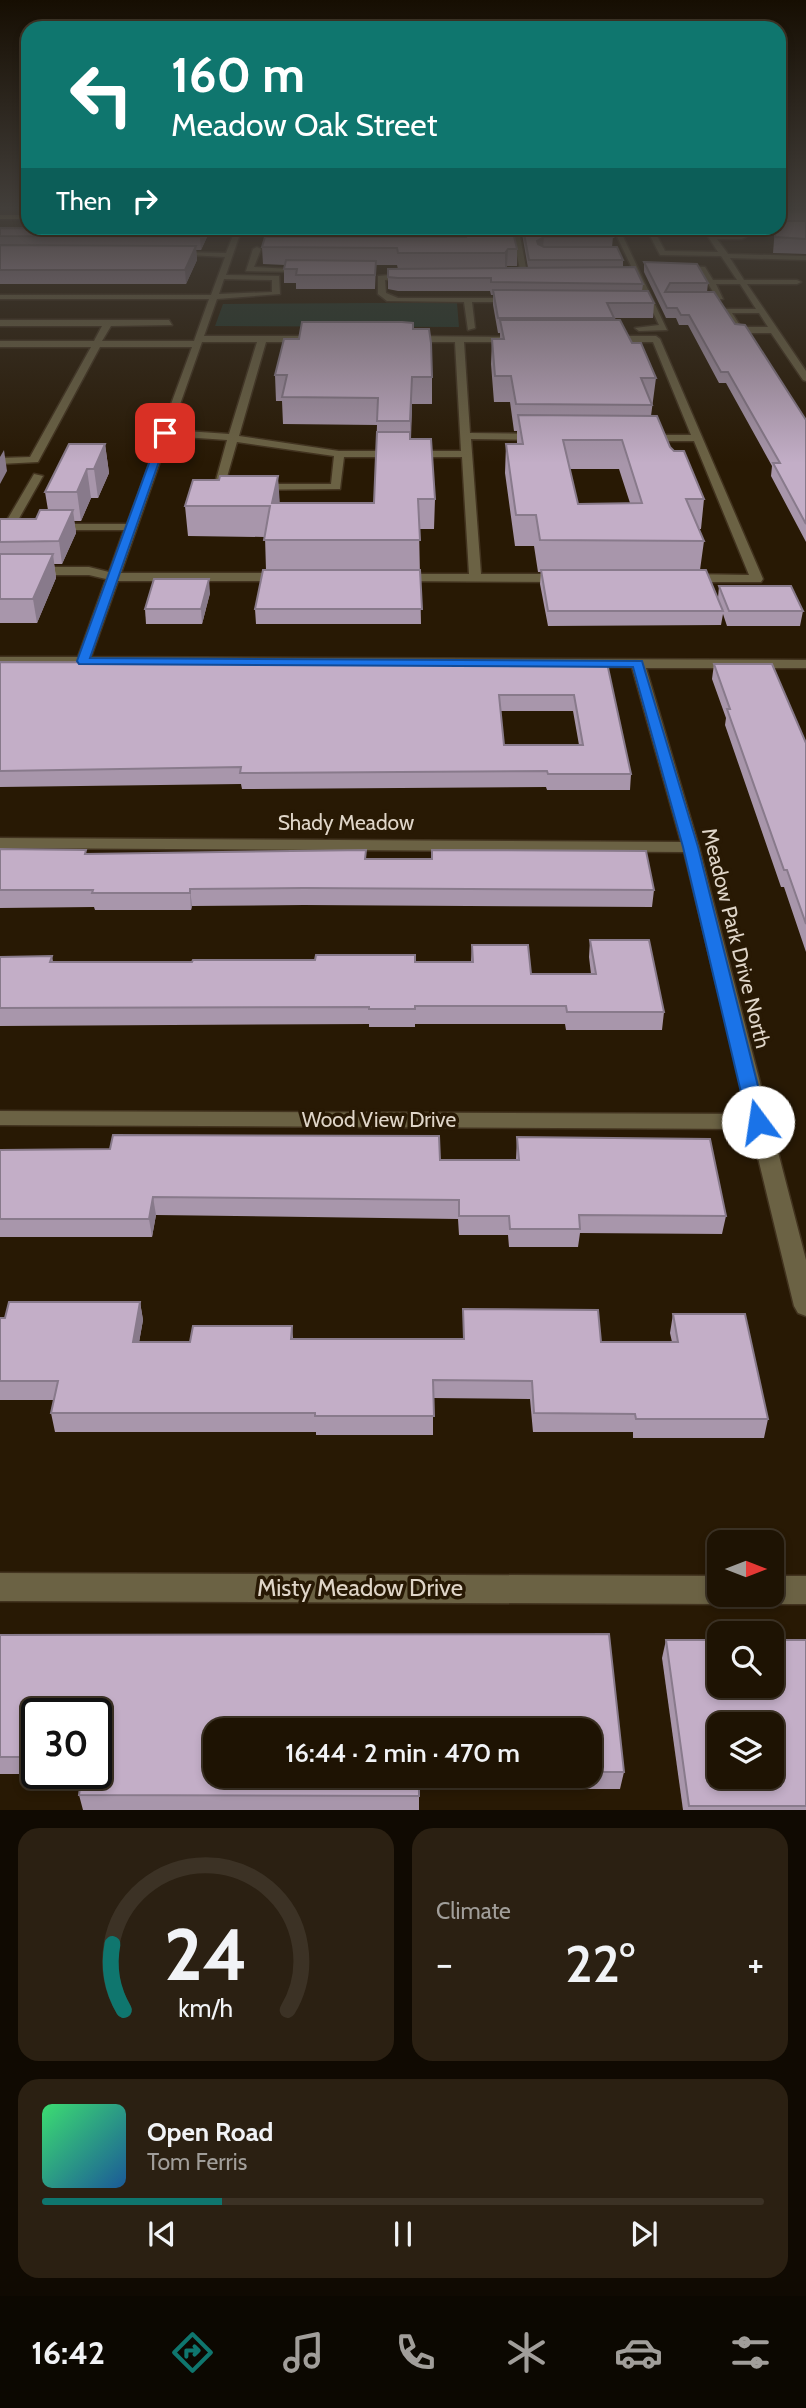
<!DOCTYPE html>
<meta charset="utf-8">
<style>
body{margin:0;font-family:Cabin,sans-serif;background:#2b2012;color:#f1f3f6;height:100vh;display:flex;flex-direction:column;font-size:26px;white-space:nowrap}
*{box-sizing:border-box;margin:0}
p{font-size:23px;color:#a19e9a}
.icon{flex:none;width:38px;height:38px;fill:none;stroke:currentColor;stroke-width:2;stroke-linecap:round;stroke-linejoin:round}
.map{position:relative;height:1810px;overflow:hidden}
.drawer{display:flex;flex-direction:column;gap:18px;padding:18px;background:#100a02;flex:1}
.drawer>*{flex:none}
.top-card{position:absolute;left:21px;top:21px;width:765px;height:214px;border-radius:21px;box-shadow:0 4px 10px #0003,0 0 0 2px #3c3225;background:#0f766e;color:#fff;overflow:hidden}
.needle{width:46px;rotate:90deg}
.tools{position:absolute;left:707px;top:1530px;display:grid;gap:14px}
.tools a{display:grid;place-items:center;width:77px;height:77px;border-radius:14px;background:#1e1303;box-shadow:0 4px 10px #0003,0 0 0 2px #3c3225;font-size:35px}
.speed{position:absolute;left:21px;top:1698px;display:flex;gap:14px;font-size:35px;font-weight:700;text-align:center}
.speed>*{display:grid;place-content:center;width:91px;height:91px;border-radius:50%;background:#1e1303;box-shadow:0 4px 10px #0003,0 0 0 2px #3c3225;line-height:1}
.speed .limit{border:4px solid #111;border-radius:10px;background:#fff;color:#111}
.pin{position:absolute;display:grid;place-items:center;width:60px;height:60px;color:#fff;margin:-30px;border-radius:14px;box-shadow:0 4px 10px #0006}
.me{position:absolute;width:77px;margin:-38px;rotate:346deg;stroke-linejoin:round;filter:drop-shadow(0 0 5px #0008)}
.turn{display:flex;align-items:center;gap:24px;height:147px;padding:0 35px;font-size:32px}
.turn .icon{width:91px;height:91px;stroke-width:2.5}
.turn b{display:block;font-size:49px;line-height:60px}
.then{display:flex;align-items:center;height:66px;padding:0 35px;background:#0003;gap:14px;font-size:26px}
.big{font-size:52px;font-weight:600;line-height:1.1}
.drawer .card{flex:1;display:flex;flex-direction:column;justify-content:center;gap:10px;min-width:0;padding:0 24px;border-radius:21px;background:#2b2012}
.drawer .dial{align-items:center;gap:0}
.dial svg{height:182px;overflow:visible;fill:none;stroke:#3c3225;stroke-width:7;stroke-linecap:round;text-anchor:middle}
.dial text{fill:#f1f3f6;stroke:none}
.song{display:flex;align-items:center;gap:21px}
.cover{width:84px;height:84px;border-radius:10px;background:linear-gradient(135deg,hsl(140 70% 55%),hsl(210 70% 35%))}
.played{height:7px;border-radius:4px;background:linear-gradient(90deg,#0f766e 25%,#3c3225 25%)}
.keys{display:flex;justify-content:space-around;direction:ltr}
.heat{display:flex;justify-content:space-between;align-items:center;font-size:38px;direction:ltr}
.drawer .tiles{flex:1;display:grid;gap:18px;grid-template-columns:1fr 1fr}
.card:last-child{grid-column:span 2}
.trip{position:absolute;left:203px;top:1718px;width:399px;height:70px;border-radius:21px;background:#1e1303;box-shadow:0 4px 10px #0003,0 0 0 2px #3c3225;font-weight:600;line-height:70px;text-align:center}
.dock{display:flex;height:112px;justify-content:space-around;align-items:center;background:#0c0801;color:#a19e9a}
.dock .icon{width:49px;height:49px}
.dock .active{color:#0f766e}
.dock b{font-size:32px;color:#f1f3f6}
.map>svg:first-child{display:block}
.green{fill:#22372a}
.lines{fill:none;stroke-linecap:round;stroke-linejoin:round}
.minor-casing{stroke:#42331f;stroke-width:3}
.major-casing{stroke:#42331f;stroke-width:3}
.minor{fill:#6b6244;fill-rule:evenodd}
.major{fill:#bca969;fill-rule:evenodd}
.wall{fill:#a896ab;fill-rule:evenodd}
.shaded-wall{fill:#887a8b}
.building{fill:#c3aec7;stroke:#887a8b;stroke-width:2;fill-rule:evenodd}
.route{fill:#1a73e8;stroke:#114b97;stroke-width:2}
.labels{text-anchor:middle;stroke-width:7;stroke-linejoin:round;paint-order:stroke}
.street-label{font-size:21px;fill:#dfd5c8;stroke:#281904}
.near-street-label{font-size:24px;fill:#dfd5c8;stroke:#281904}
</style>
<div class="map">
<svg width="806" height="1810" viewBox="0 0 806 1810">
<rect width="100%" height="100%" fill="#281904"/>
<path class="green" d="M370,303H457L459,327L215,326L223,304Z"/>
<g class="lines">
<g class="minor-casing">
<g id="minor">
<path d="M72,228H166L167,229L162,239H145L142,235H157L159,231Z"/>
<path d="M236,228H242L226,275L279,276L280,294L217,299L204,336H307L311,339L307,342H266L239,436L339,451H461L455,342H409L405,339L409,336L524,337L521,342H464L470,433L540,434L545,437L540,440L471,439L481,574H564L570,578L564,582L395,581L393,578L399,574H469L462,457H344L340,489L219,490L214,487L227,440L169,436L121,573H284L290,577L284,581H118L91,657L806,660V668H646L699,847L806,1260V1316L798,1313L794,1306L751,1129L0,1125V1111L748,1114L684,852L0,848V838L681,842L632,667L0,665V657H78L106,579L89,575H0V567H89L109,572L124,530H54L48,527L54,524H127L192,347H100L38,462L0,464V458L30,457L91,347H0V341H94L102,326H0V320H169L172,325L111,326L102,341H194L209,299H0V295H211L225,257L171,254L175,252L226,253L234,233L181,231ZM224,279L272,280V292L219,294ZM202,342H257L229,434L171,430ZM237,442L334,456L331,484H225Z"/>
<path d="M274,228H488L491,230L445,232V249L441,251L426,249L437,247V232H277L272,249L265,251L271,230Z"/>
<path d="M503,228L519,231L527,273L499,271L520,269L512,233L501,231Z"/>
<path d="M613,228H619L667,330L639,331L635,328L659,325Z"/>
<path d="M646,228H709L714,235H738L737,231L741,229H806V233H745L746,237L742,239H717L728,254L806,256V260L730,258L744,280H797L801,282L797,284H747L806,371V381L803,380L771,333H738L734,330L723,309H756L740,284H716L723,299L693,300L689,298L715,295L700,271L678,269L675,265L705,267L713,280H737L721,256L660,255ZM655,232H705L718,252L665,251ZM732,313H759L768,327H741Z"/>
<path d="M257,247L261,249L254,267L311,270L307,272L246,271L253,249Z"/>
<path d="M411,273L414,277L385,280L386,293L398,298H514L518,300L514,302H472L475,328L468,330L464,302L387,301L378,294V276Z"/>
<path d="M656,336L660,339L763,579L761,582H686L680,578L686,574L749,575L694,441H645L640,438L645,435H691L653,342H608L604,339L608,336Z"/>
<path d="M34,474L43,476L13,529H5L3,527Z"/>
<path d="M0,1573L719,1576V1594H731L729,1600L719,1604L0,1601Z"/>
<path d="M772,1576H806V1604H772L762,1600L760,1594H772Z"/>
</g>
</g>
<g class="major-casing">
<rect id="major" x="0" y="215" width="28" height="4"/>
</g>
<use href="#minor" class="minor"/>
<use href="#major" class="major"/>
</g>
<g class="wall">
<path d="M779,210H806V254L773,253L775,228H779Z"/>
<path d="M28,215V228L170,229L171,228H206L207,237L201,250H196L197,260L186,284H0V228L26,229L24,219Z"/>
<path d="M315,228V237H464V228H512L517,249V266H507L506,268H528L522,234V228H608L613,237L612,247L623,260V267L643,284L642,291L654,303L653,318H614V320L656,378L651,416L670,447L704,499L701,529H699L704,541L700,570L718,598L719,586L803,611L800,626H727L723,614L721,625L548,626L540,584L541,572H538L534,546H515L505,473L506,444H517V431H514L510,402H494L491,364L492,339H500V333H498L493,305V295H491L490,291H398L388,289V269H398L397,265H376L375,289H296V283H284V269L285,265L263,264L262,247L275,237V235ZM570,469H619L630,503L578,504Z"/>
<path d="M644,262L708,283L707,292L735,324L806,420V542L771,476L772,466L726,383H719L688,325H679L676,318H666L644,272Z"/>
<path d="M413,329L432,377V404H412L411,439L435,499L434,529H419L421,624H256L255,609L266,570L265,537L188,536L185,506L279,503H374L377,425L283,424L282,401H276L275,375L299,339Z"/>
<path d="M105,444L109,473L98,498H91L81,521H74L76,533L62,564H54L56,578L37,623H0V519H36L48,510L45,492Z"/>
<path d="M210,593L202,624H146L145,609Z"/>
<path d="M0,662L607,663L631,774L630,790H547L546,787L242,789L241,784L0,787ZM500,711H573L579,745H504Z"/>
<path d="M714,664L806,743V952L784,887H781L725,725L726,718L712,679Z"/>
<path d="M0,849L87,854L366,859L654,890L652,907L304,905L192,906L191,910H95L94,907L0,908Z"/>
<path d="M590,940L664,1012L662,1030H566L565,1024H415V1027H369V1024L0,1026V957L52,956L53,962H471L472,945L531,974H591L589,957Z"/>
<path d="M517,1137L726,1216L722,1234L580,1233L578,1247H509L508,1235H459L458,1219L156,1215L152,1237H0V1239V1150L440,1160H516Z"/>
<path d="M140,1302L143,1320L139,1342H190L292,1326L293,1339H463V1309L601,1342H672L670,1333L673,1314L768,1419L764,1438H633V1432H533L530,1399L433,1398V1435H316V1432H55L51,1413L54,1400H0V1318Z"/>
<path d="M609,1634L624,1772L620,1789H419V1810H83L79,1795L82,1774H0V1635ZM37,1713H96V1773H37ZM215,1731H590V1776H215Z"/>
<path d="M666,1640H806V1810H683L662,1658Z"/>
</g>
<g class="shaded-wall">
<path d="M204,228H206L207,237L201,250L200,237Z"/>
<path d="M544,237L543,247L537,251V241Z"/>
<path d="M196,246L197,260L186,284L185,270Z"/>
<path d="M508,249L507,266L505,270V253Z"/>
<path d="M412,377V404L410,448V421Z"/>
<path d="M105,444L109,473L98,498L94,469Z"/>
<path d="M4,450L7,471L0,484V457Z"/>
<path d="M87,469L91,498L81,521L77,492Z"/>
<path d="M278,476L280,506L272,503Z"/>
<path d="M73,510L76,533L62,564L59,541Z"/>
<path d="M53,554L56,578L37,623L33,599Z"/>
<path d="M209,579L210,593L202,624L201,609Z"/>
<path d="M190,889L192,906L191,910L190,893Z"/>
<path d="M153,1197L156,1215L152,1237L149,1219Z"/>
<path d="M140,1302L143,1320L136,1360L133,1342Z"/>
</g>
<g class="building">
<rect x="779" y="210" width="27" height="2"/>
<path d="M779,221H806V239L775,237L776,228H779Z"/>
<path d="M0,228L170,229L171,228H204L200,237L0,236Z"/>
<path d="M278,228H315L313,235H275Z"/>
<path d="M465,228H512L517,249H508L505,253H398L397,248L262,247L265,237H466Z"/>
<path d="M523,228H608L613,237H544L537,241L538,244L544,247H617L623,260H529Z"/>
<path d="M0,245L196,246L185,270H0Z"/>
<path d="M286,260L376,261L375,275H296L297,269H284Z"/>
<path d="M644,262L697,264L708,283H670L665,292H714L735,324L745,325L806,420V524L773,463H780L728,372H721L689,315H681L677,308H667Z"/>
<path d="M635,267L643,284L491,282V278H398L388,277V269Z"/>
<path d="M493,290L648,291L654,303H607L614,318H498Z"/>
<path d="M500,320H620L632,343H641L656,378H641L652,405L516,404L511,376H495L492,339H504Z"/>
<path d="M302,322H402L413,323V329H429L431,343L432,377H412L410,421H377L378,398L282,397L287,375H275L284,339H299Z"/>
<path d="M518,415L657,416L670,447L674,451H684L704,499H686L704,541L540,540L536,515H516L506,444H523ZM563,440H622L642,503L578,504Z"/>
<path d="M377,432H410V439H431L435,499H418L420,540H264L270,506H185L193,480H219L220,476H278L272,503H374Z"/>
<path d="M69,444H105L94,469H87L77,492H45Z"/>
<path d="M40,510H73L59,541L0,542V519H36Z"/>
<path d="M0,554H53L33,599H0Z"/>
<path d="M263,570H420L422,609H255Z"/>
<path d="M541,570H706L723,611H548Z"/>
<path d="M154,579H209L201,609H145Z"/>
<path d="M719,586H791L803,611H729Z"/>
<path d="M0,662L607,663L631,774H548L547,771L240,773L241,767L0,771ZM499,695H574L583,745H504Z"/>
<path d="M714,664H772L806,743V924L787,870H784L727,709H730Z"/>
<path d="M0,849L86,850L85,854L366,850L365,859H432V850L646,851L654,890L304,888L190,889V893H92L93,890H0Z"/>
<path d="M590,940H649L664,1012H567L566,1006H415V1009H369V1007L0,1008V957L52,956L50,962H192L193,960H315L316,955H415V962H473L472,945H528L531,974H596Z"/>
<path d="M113,1135L439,1136L440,1160H519L517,1137L710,1139L726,1216L579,1215L580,1229H510L509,1216H459V1200L153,1197L149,1219H0V1150L110,1149Z"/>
<path d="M9,1302H140L133,1342H190L193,1326H292L291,1339H464L463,1309L598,1310L601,1342H678L673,1314H745L768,1419H636L635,1414L534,1413L532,1381L433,1380L434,1416H315V1413H51L58,1381H0V1318H5Z"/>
<path d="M609,1634L624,1772H590V1731H215V1776H419V1796L79,1795L82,1773H96V1713H37V1757H0V1635Z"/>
<path d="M666,1640H719V1685H772V1640H806V1806H689ZM719,1724H772V1776H719Z"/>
</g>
<linearGradient id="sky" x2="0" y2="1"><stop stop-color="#160e02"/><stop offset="0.45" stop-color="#423e3a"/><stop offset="1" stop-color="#423e3a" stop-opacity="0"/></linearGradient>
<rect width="806" height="463" fill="url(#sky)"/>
<path class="route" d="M165,431L169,433L90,658L642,661L698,847L767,1122L764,1127H751L748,1122L683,847L633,667L79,664L77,661L160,433Z"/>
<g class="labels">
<g class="street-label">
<text x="346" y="830">Shady Meadow</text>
<text transform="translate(736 938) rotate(76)" y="7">Meadow Park Drive North</text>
<text x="379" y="1127">Wood View Drive</text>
</g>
<g class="near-street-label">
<text x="360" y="1596">Misty Meadow Drive</text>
</g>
</g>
</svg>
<div class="tools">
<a><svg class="needle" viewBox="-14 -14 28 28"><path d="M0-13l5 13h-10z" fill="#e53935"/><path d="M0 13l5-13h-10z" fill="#a19e9a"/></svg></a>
<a><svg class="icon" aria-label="search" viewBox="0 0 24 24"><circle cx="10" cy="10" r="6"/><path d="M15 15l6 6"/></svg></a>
<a><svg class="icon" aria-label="layers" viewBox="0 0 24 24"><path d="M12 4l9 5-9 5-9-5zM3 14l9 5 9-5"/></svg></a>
</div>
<div class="speed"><div class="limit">30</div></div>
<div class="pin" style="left:165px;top:433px;background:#d93025"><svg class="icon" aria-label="arrive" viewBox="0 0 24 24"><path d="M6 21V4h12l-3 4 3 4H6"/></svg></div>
<svg class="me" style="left:758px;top:1122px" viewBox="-20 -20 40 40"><circle r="19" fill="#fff"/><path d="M0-13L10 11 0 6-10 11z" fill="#1a73e8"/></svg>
<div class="trip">16:44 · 2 min · 470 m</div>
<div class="top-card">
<div class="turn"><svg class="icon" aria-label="left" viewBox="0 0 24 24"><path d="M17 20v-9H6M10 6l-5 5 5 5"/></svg><div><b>160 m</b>Meadow Oak Street</div></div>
<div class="then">Then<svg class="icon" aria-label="right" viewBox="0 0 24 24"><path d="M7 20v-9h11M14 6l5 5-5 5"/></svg></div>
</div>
</div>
<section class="drawer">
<div class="tiles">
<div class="card dial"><svg viewBox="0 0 100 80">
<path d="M14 69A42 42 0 1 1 86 69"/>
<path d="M14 69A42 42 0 0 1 9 40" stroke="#0f766e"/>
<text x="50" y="56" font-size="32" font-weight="700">24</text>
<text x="50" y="72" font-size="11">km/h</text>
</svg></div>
<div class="card"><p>Climate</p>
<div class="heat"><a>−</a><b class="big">22°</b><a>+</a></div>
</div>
<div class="card">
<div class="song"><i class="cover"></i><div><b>Open Road</b><p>Tom Ferris</p></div></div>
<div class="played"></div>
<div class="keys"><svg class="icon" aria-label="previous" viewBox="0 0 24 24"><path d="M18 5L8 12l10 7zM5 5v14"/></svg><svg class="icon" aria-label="pause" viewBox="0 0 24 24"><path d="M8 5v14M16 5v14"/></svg><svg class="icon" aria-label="next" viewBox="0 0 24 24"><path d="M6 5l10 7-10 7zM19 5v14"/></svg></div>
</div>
</div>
</section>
<nav class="dock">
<b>16:42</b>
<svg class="icon active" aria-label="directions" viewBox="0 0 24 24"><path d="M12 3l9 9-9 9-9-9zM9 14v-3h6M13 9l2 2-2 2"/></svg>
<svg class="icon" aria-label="music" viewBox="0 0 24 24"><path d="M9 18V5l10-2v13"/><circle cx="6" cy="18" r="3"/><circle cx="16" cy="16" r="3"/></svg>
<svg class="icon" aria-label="phone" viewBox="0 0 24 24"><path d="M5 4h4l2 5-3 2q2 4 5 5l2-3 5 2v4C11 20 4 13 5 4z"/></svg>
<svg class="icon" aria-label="climate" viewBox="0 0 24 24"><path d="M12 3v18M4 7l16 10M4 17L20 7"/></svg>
<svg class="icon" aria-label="car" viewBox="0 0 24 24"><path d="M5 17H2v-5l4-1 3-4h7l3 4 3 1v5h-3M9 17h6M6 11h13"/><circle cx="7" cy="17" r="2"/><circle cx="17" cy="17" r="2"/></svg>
<svg class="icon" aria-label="filters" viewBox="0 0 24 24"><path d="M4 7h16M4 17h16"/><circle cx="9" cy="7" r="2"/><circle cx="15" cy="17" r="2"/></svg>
</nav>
